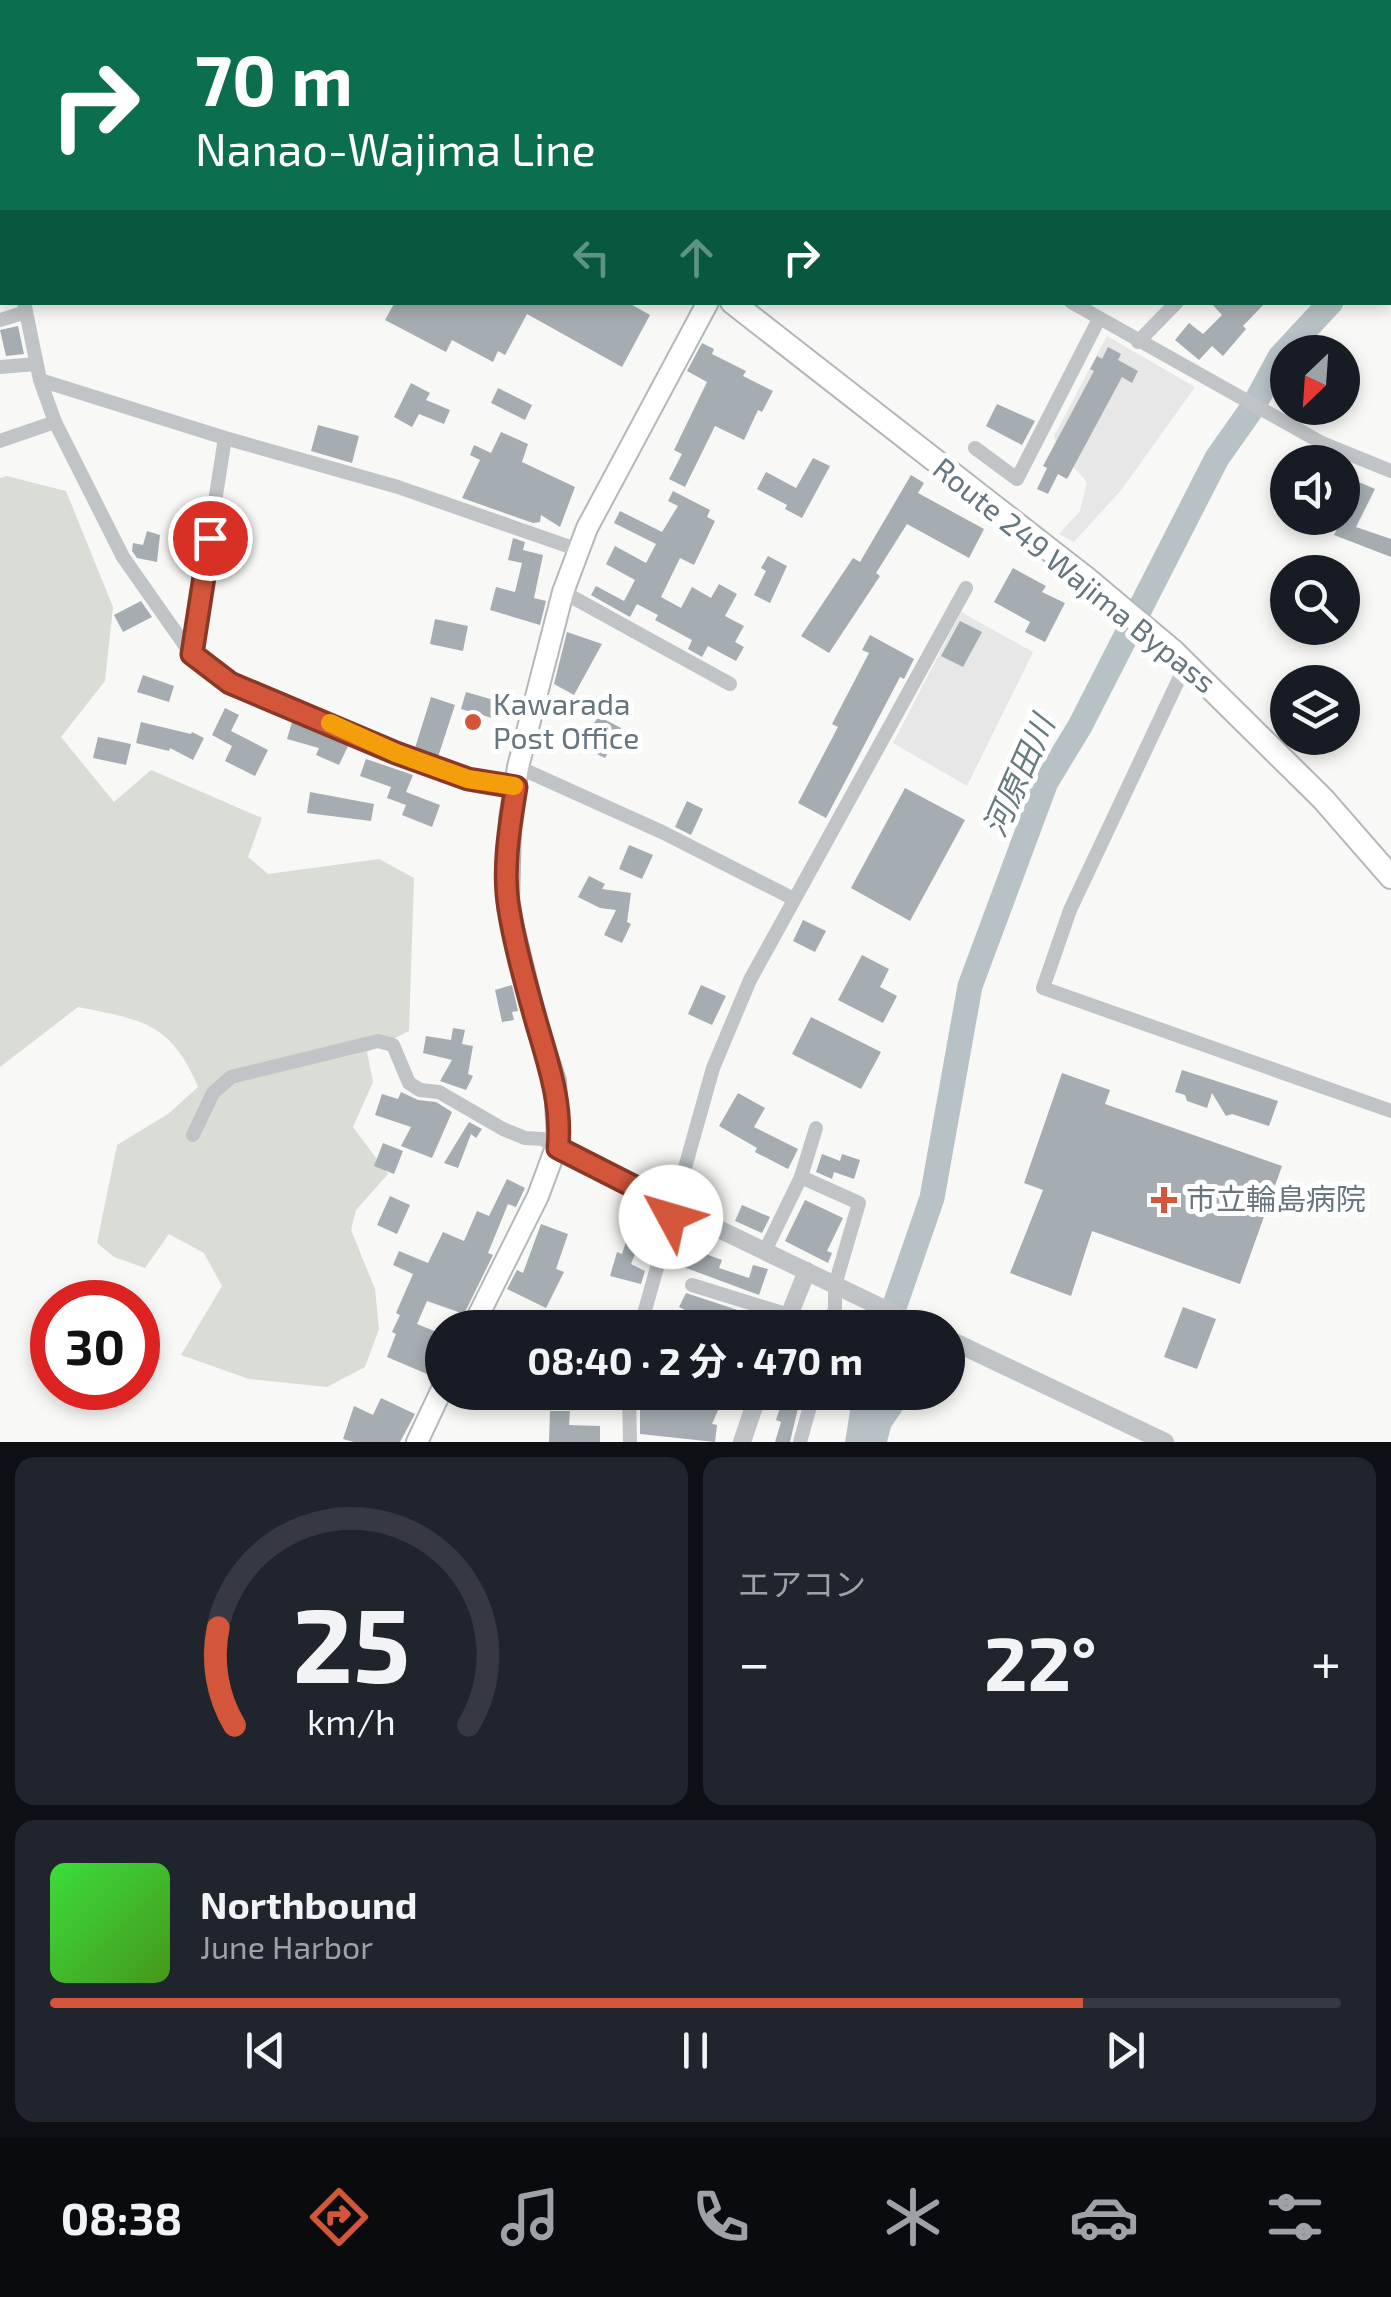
<!DOCTYPE html>
<html lang="ja">
<meta charset="utf-8">
<style>
body{margin:0;font-family:"Exo 2","Noto Sans JP",sans-serif;background:#20242c;color:#f1f3f6;height:100vh;display:flex;flex-direction:column;font-size:38px;white-space:nowrap}
*{box-sizing:border-box;margin:0}
p{font-size:32px;color:#9ea1a6}
.icon{flex:none;width:55px;height:55px;fill:none;stroke:currentColor;stroke-width:2;stroke-linecap:round;stroke-linejoin:round}
.map{position:relative;height:1442px;overflow:hidden}
.details{display:flex;flex-direction:column;gap:15px;padding:15px;background:#0d0f14;flex:1}
.details>*{flex:none}
.hud{position:absolute;left:0px;top:0px;width:1392px;height:305px;box-shadow:0 5px 15px #0003;background:#0b6e4f;color:#fff;overflow:hidden}
.needle{width:65px;rotate:205deg}
.controls{position:absolute;left:1270px;top:335px;display:grid;gap:20px}
.controls a{display:grid;place-items:center;width:90px;height:90px;border-radius:50%;background:#171b24;box-shadow:0 5px 15px #0003;font-size:50px}
.speed{position:absolute;left:30px;top:1280px;display:flex;gap:20px;font-size:50px;font-weight:700;text-align:center}
.speed>*{display:grid;place-content:center;width:130px;height:130px;border-radius:50%;background:#171b24;box-shadow:0 5px 15px #0003;line-height:1}
.speed .limit{border:15px solid #d22;background:#fff;color:#111}
.pin{position:absolute;display:grid;place-items:center;width:85px;height:85px;color:#fff;margin:-42px;border:5px solid #fff;border-radius:50%;box-shadow:0 2px 10px #0007}
.me{position:absolute;width:110px;margin:-55px;rotate:309deg;stroke-linejoin:round;filter:drop-shadow(0 0 8px #0008)}
.turn{display:flex;align-items:center;gap:35px;height:210px;padding:0 30px;font-size:45px}
.turn .icon{width:130px;height:130px;stroke-width:2.5}
.turn b{display:block;font-size:70px;line-height:85px}
.lanes{display:flex;align-items:center;height:95px;padding:0 30px;background:#0003;justify-content:center;gap:50px;direction:ltr}
.lanes .off{opacity:.35}
.big{font-size:75px;font-weight:700;line-height:1.1}
.details .card{flex:1;display:flex;flex-direction:column;justify-content:center;gap:15px;min-width:0;padding:0 35px;border-radius:20px;background:#20242c}
.details .dial{align-items:center;gap:0}
.dial svg{height:260px;overflow:visible;fill:none;stroke:#363941;stroke-width:7;stroke-linecap:round;text-anchor:middle}
.dial text{fill:#f1f3f6;stroke:none}
.song{display:flex;align-items:center;gap:30px}
.cover{width:120px;height:120px;border-radius:15px;background:linear-gradient(135deg,hsl(120 70% 55%),hsl(100 70% 35%))}
.played{height:10px;border-radius:5px;background:linear-gradient(90deg,#d3563b 80%,#363941 80%)}
.keys{display:flex;justify-content:space-around;direction:ltr}
.heat{display:flex;justify-content:space-between;align-items:center;font-size:55px;direction:ltr}
.details .tiles{flex:1;display:grid;gap:15px;grid-template-columns:1fr 1fr}
.card:last-child{grid-column:span 2}
.trip{position:absolute;left:425px;top:1310px;width:540px;height:100px;border-radius:50px;background:#171b24;box-shadow:0 5px 15px #0003;font-weight:700;line-height:100px;text-align:center}
.tab-bar{display:flex;height:160px;justify-content:space-around;align-items:center;background:#090b0e;color:#9ea1a6}
.tab-bar .icon{width:70px;height:70px}
.tab-bar .on{color:#d3563b}
.tab-bar b{font-size:45px;color:#f1f3f6}
.map>svg:first-child{display:block}
.built{fill:#e6e7e6}
.green{fill:#d9ddd6}
.water{fill:#b7c2c6}
.lines{fill:none;stroke-linecap:round;stroke-linejoin:round}
.river{stroke:#b7c2c6;stroke-width:25}
.building{fill:#a5adb2}
.primary-casing{stroke:#b4b8bb;stroke-width:24}
.trunk-casing{stroke:#b3b7ba;stroke-width:26}
.minor{stroke:#c0c4c7;stroke-width:14}
.tertiary{stroke:#c0c4c7;stroke-width:18}
.primary{stroke:#fff;stroke-width:20}
.trunk{stroke:#fff;stroke-width:22}
.route-casing{stroke:#893826;stroke-width:25}
.route{stroke:#d3563b;stroke-width:18}
.slow{stroke:#f59e0b;stroke-width:18}
.poi-dot{fill:#d3563b;stroke:#fff;stroke-width:4}
.labels{text-anchor:middle;stroke-width:10;stroke-linejoin:round;paint-order:stroke}
.street-label{font-size:30px;fill:#66757e;stroke:#fff}
.poi-label{font-size:30px;fill:#66757e;stroke:#fff;text-anchor:start}
.water-label{font-size:32px;font-style:italic;fill:#667a7f;stroke:#fff}
</style>
<div class="map">
<svg width="1391" height="1442" viewBox="0 0 1391 1442">
<rect width="100%" height="100%" fill="#f8f8f6"/>
<g class="built">
<path d="M1107,336L1195,387L1122,489L1074,542L1059,534L1080,511L1087,482L1058,449L1054,436Z"/>
<path d="M961,612L1033,652L967,786L893,743Z"/>
</g>
<path class="green" d="M7,476L66,491L113,607L105,681L61,737L114,802L151,770L262,818L248,857L268,874L379,859L414,878L409,1031L367,1052L373,1082L353,1127L388,1174L356,1210L351,1230L375,1289L379,1329L365,1367L327,1387L249,1379L181,1355L222,1286L204,1253L169,1234L145,1268L114,1257L97,1243L117,1145L168,1114L198,1087C171,1022 142,1020 78,1007L0,1067V478Z"/>
<path class="water" d="M853,1393V1392L914,1393L891,1427L887,1442H845Z"/>
<g class="lines">
<g class="river">
<path d="M1390,239L1391,238"/>
<path d="M887,1328L932,1198L970,986L1046,782L1080,726L1217,458L1253,407L1280,357L1331,302"/>
</g>
</g>
<g class="building">
<path d="M395,302H627L650,315L622,367L527,314L505,355L498,351L493,362L452,340L446,352L385,320Z"/>
<path d="M1210,302H1266L1243,326L1246,329L1223,356L1212,346L1199,360L1175,340L1189,323L1203,334L1222,315Z"/>
<path d="M18,326L24,354L6,356L0,330Z"/>
<path d="M702,343L714,349L712,354L746,371L743,376L773,391L762,412L758,410L744,440L715,426L685,487L669,479L682,454L674,450L707,382L687,371Z"/>
<path d="M1108,347L1121,354L1118,360L1138,371L1132,383L1122,377L1067,479L1058,474L1048,494L1037,489L1047,468L1043,466L1094,371L1090,369L1097,356L1102,359Z"/>
<path d="M411,383L430,393L426,400L450,410L444,424L419,414L412,427L394,417Z"/>
<path d="M498,388L532,405L525,420L491,403Z"/>
<path d="M997,404L1035,421L1022,445L986,426Z"/>
<path d="M318,425L359,436L352,463L311,451Z"/>
<path d="M501,432L528,444L522,462L575,487L560,527L541,515L540,522L533,523L462,498L480,460L470,455L474,445L491,453Z"/>
<path d="M813,458L830,466L802,518L785,509L787,505L757,489L766,472L796,488Z"/>
<path d="M911,475L924,483L918,493L984,529L969,558L907,524L876,573L880,576L829,653L801,636L853,558L860,562Z"/>
<path d="M1354,480L1375,489L1356,527L1391,539V557L1334,535L1342,518V499L1346,500Z"/>
<path d="M673,491L710,510L707,517L715,521L694,565L680,558L661,597L681,608L692,587L711,598L719,584L737,594L725,616L744,626L735,642L744,647L736,661L708,646L702,657L688,649L692,640L655,620L658,615L637,604L630,617L591,595L596,586L624,601L635,580L606,564L615,546L646,563L656,544L614,523L620,511L662,532L678,506L668,501Z"/>
<path d="M147,531L160,535L157,562L137,558L132,551L133,543L143,545Z"/>
<path d="M513,538L525,542L523,550L543,555L534,598L546,601L540,625L490,610L496,587L515,592L522,563L508,560Z"/>
<path d="M768,556L787,566L770,603L754,595L766,571L761,568Z"/>
<path d="M1013,568L1046,586L1042,592L1065,603L1045,642L1025,632L1030,622L994,602Z"/>
<path d="M141,601L152,617L123,632L114,615Z"/>
<path d="M435,619L468,626L463,651L430,644Z"/>
<path d="M960,621L982,632L963,667L941,656Z"/>
<path d="M567,632L602,644L574,695L554,684Z"/>
<path d="M870,635L914,659L904,679L900,677L826,818L798,803L838,727L832,724L869,653L862,650Z"/>
<path d="M143,675L174,686L169,702L137,692Z"/>
<path d="M466,692L504,703L499,720L461,709Z"/>
<path d="M431,697L455,705L438,757L415,748Z"/>
<path d="M225,708L239,715L231,731L268,750L255,776L225,761L232,746L212,735Z"/>
<path d="M598,716L621,728L605,758L582,747Z"/>
<path d="M141,722L191,734L192,732L204,738L193,760L170,748L169,751L136,743Z"/>
<path d="M292,722L349,744L339,765L316,755L319,748L287,739Z"/>
<path d="M98,737L131,744L126,765L93,758Z"/>
<path d="M366,759L413,775L406,792L440,805L432,827L402,815L406,805L387,798L391,787L360,776Z"/>
<path d="M905,788L965,820L910,921L851,888Z"/>
<path d="M310,792L374,804L371,821L307,813Z"/>
<path d="M687,801L703,809L691,835L675,827Z"/>
<path d="M629,845L653,855L642,879L619,869Z"/>
<path d="M589,876L605,884L602,889L631,893L627,922L631,924L622,943L604,935L616,910L600,908L578,897Z"/>
<path d="M803,920L826,931L815,952L793,941Z"/>
<path d="M862,955L889,969L880,987L897,996L883,1023L838,1000Z"/>
<path d="M512,985L518,1011L512,1012L514,1020L502,1022L495,990Z"/>
<path d="M701,985L726,996L712,1025L688,1014Z"/>
<path d="M811,1017L881,1052L861,1089L792,1054Z"/>
<path d="M453,1028L465,1030L462,1044L473,1046L468,1074L473,1076L466,1090L440,1081L452,1060L423,1053L426,1036L451,1040Z"/>
<path d="M1182,1070L1278,1101L1269,1126L1232,1114L1226,1116L1212,1093L1207,1108L1187,1101L1185,1095L1175,1092Z"/>
<path d="M1062,1073L1110,1090L1105,1104L1282,1166L1240,1284L1092,1231L1071,1296L1010,1273L1043,1190L1024,1183Z"/>
<path d="M401,1092L418,1100L436,1102L452,1112L432,1158L401,1146L411,1127L375,1115L382,1094L398,1099Z"/>
<path d="M738,1093L765,1108L754,1127L798,1149L788,1169L755,1152L757,1148L719,1126Z"/>
<path d="M469,1122L482,1129L476,1138L471,1134L458,1168L444,1163Z"/>
<path d="M383,1143L403,1151L394,1174L374,1166Z"/>
<path d="M822,1154L840,1161L842,1154L860,1160L854,1179L834,1172L832,1179L816,1172Z"/>
<path d="M507,1179L525,1188L516,1207L508,1204L488,1253L493,1255L464,1314L427,1301L417,1324L442,1334V1363L439,1371L430,1367L427,1374L387,1357L396,1334L392,1332L400,1315L396,1313L413,1274L393,1265L399,1251L428,1263L443,1232L464,1241L477,1211L489,1216Z"/>
<path d="M390,1196L410,1205L397,1234L377,1225Z"/>
<path d="M805,1200L843,1218L827,1251L832,1253L828,1263L785,1241Z"/>
<path d="M742,1205L770,1217L762,1233L735,1221Z"/>
<path d="M634,1217L658,1225L650,1254L637,1249L631,1264L645,1271L641,1284L610,1276L617,1252L622,1254Z"/>
<path d="M541,1224L568,1234L556,1269L564,1272L546,1308L507,1289L517,1270L523,1273Z"/>
<path d="M677,1246L701,1257L703,1253L722,1260L719,1268L749,1278L753,1265L768,1269L759,1295L670,1262Z"/>
<path d="M686,1293L768,1320L766,1328H742L697,1316L679,1307Z"/>
<path d="M1183,1307L1216,1319L1197,1369L1164,1357Z"/>
<path d="M640,1392L706,1400L709,1392H726L712,1424L717,1425L715,1442L640,1434Z"/>
<path d="M785,1392H798L792,1406L798,1408L790,1442H775L781,1422L776,1420Z"/>
<path d="M381,1398L415,1414L400,1442H354L343,1439L354,1406L373,1415Z"/>
<path d="M550,1411H570L569,1425L600,1426V1442H549Z"/>
</g>
<g class="lines">
<g class="primary-casing">
<g id="primary">
<path d="M1004,2L1009,0"/>
<path d="M472,1328L538,1196L558,1142L555,1081L537,1026L508,907L510,819L518,767L563,592L587,528L708,302"/>
<path d="M417,1442L442,1389"/>
</g>
</g>
<g class="trunk-casing">
<g id="trunk">
<path d="M0,142L2,141"/>
<path d="M732,302L1087,579L1174,652L1323,799L1391,877"/>
</g>
</g>
<g class="minor">
<path d="M145,0L151,2"/>
<path d="M535,0L539,2"/>
<path d="M53,2L54,0"/>
<path d="M64,2L68,0"/>
<path d="M1382,2L1385,0"/>
<path d="M0,43L2,42"/>
<path d="M24,302L40,380L55,422L123,557L191,654L231,683L396,753L468,779L516,787"/>
<path d="M1071,302L1322,443L1391,471"/>
<path d="M0,320L26,312"/>
<path d="M1138,342L1177,302"/>
<path d="M0,367L36,364"/>
<path d="M40,380L225,438L398,487L579,550"/>
<path d="M0,441L55,422"/>
<path d="M975,448L1017,479L1099,319"/>
<path d="M563,592L730,684"/>
<path d="M191,654L225,438"/>
<path d="M1186,664L1070,910L1043,988L1391,1111"/>
<path d="M518,767L662,832L792,898"/>
<path d="M193,1135L213,1093L231,1077L378,1041L393,1045L409,1083L420,1090L439,1092L503,1129L525,1138L543,1139L557,1148"/>
<path d="M801,1177L816,1128"/>
<path d="M765,1251L801,1177L859,1203L835,1285V1308L830,1328"/>
<path d="M692,1285L789,1315"/>
<path d="M640,1328L713,1068L750,980L966,588"/>
<path d="M629,1392L630,1442"/>
<path d="M800,1442L814,1392"/>
</g>
<g class="tertiary">
<path d="M557,1148L590,1167L924,1328"/>
<path d="M784,1328L807,1271"/>
<path d="M948,1339L1165,1442"/>
<path d="M742,1442L759,1392"/>
</g>
<use href="#primary" class="primary"/>
<use href="#trunk" class="trunk"/>
</g>
<g class="lines">
<g class="route-casing">
<path id="route" d="M210,538L192,654L230,683L396,753L468,779L516,787C510,825 502,870 509,909C515,948 527,990 538,1028C550,1069 562,1105 558,1148L674,1207L671,1217"/>
</g>
<use href="#route" class="route"/>
<path class="slow" d="M330,723L396,753L468,779L514,786"/>
</g>
<g class="poi-dot">
<circle cx="473" cy="722" r="10"/>
<path d="M1159 1185h10v10h10v10h-10v10h-10v-10h-10v-10h10z"/>
</g>
<g class="labels">
<g class="street-label">
<text transform="translate(1074 576) rotate(39)" y="10">Route 249 Wajima Bypass</text>
</g>
<g class="poi-label">
<text x="493" y="715">Kawarada<tspan x="493" dy="34">Post Office</tspan></text>
<text x="1186" y="1210">市立輪島病院</text>
</g>
<g class="water-label">
<text transform="translate(1019 776) rotate(-66)" y="11">河原田川</text>
</g>
</g>
</svg>
<div class="controls">
<a><svg class="needle" viewBox="-14 -14 28 28"><path d="M0-13l5 13h-10z" fill="#e53935"/><path d="M0 13l5-13h-10z" fill="#9ea1a6"/></svg></a>
<a><svg class="icon" aria-label="sound" viewBox="0 0 24 24"><path d="M4 9h4l5-4v14l-5-4H4zM17 9q2 3 0 6"/></svg></a>
<a><svg class="icon" aria-label="search" viewBox="0 0 24 24"><circle cx="10" cy="10" r="6"/><path d="M15 15l6 6"/></svg></a>
<a><svg class="icon" aria-label="layers" viewBox="0 0 24 24"><path d="M12 4l9 5-9 5-9-5zM3 14l9 5 9-5"/></svg></a>
</div>
<div class="speed"><div class="limit">30</div></div>
<div class="pin" style="left:210px;top:538px;background:#d93025"><svg class="icon" aria-label="arrive" viewBox="0 0 24 24"><path d="M6 21V4h12l-3 4 3 4H6"/></svg></div>
<svg class="me" style="left:671px;top:1217px" viewBox="-20 -20 40 40"><circle r="19" fill="#fff"/><path d="M0-13L10 11 0 6-10 11z" fill="#d3563b"/></svg>
<div class="trip">08:40 · 2 分 · 470 m</div>
<div class="hud">
<div class="turn"><svg class="icon" aria-label="right" viewBox="0 0 24 24"><path d="M7 20v-9h11M14 6l5 5-5 5"/></svg><div><b>70 m</b>Nanao-Wajima Line</div></div>
<div class="lanes"><svg class="icon off" aria-label="left" viewBox="0 0 24 24"><path d="M17 20v-9H6M10 6l-5 5 5 5"/></svg><svg class="icon off" aria-label="ahead" viewBox="0 0 24 24"><path d="M12 20V5M6 11l6-6 6 6"/></svg><svg class="icon" aria-label="right" viewBox="0 0 24 24"><path d="M7 20v-9h11M14 6l5 5-5 5"/></svg></div>
</div>
</div>
<section class="details">
<div class="tiles">
<div class="card dial"><svg viewBox="0 0 100 80">
<path d="M14 69A42 42 0 1 1 86 69"/>
<path d="M14 69A42 42 0 0 1 9 39" stroke="#d3563b"/>
<text x="50" y="56" font-size="32" font-weight="700">25</text>
<text x="50" y="72" font-size="11">km/h</text>
</svg></div>
<div class="card"><p>エアコン</p>
<div class="heat"><a>−</a><b class="big">22°</b><a>+</a></div>
</div>
<div class="card">
<div class="song"><i class="cover"></i><div><b>Northbound</b><p>June Harbor</p></div></div>
<div class="played"></div>
<div class="keys"><svg class="icon" aria-label="previous" viewBox="0 0 24 24"><path d="M18 5L8 12l10 7zM5 5v14"/></svg><svg class="icon" aria-label="pause" viewBox="0 0 24 24"><path d="M8 5v14M16 5v14"/></svg><svg class="icon" aria-label="next" viewBox="0 0 24 24"><path d="M6 5l10 7-10 7zM19 5v14"/></svg></div>
</div>
</div>
</section>
<nav class="tab-bar">
<b>08:38</b>
<svg class="icon on" aria-label="directions" viewBox="0 0 24 24"><path d="M12 3l9 9-9 9-9-9zM9 14v-3h6M13 9l2 2-2 2"/></svg>
<svg class="icon" aria-label="music" viewBox="0 0 24 24"><path d="M9 18V5l10-2v13"/><circle cx="6" cy="18" r="3"/><circle cx="16" cy="16" r="3"/></svg>
<svg class="icon" aria-label="phone" viewBox="0 0 24 24"><path d="M5 4h4l2 5-3 2q2 4 5 5l2-3 5 2v4C11 20 4 13 5 4z"/></svg>
<svg class="icon" aria-label="climate" viewBox="0 0 24 24"><path d="M12 3v18M4 7l16 10M4 17L20 7"/></svg>
<svg class="icon" aria-label="car" viewBox="0 0 24 24"><path d="M5 17H2v-5l4-1 3-4h7l3 4 3 1v5h-3M9 17h6M6 11h13"/><circle cx="7" cy="17" r="2"/><circle cx="17" cy="17" r="2"/></svg>
<svg class="icon" aria-label="filters" viewBox="0 0 24 24"><path d="M4 7h16M4 17h16"/><circle cx="9" cy="7" r="2"/><circle cx="15" cy="17" r="2"/></svg>
</nav>
